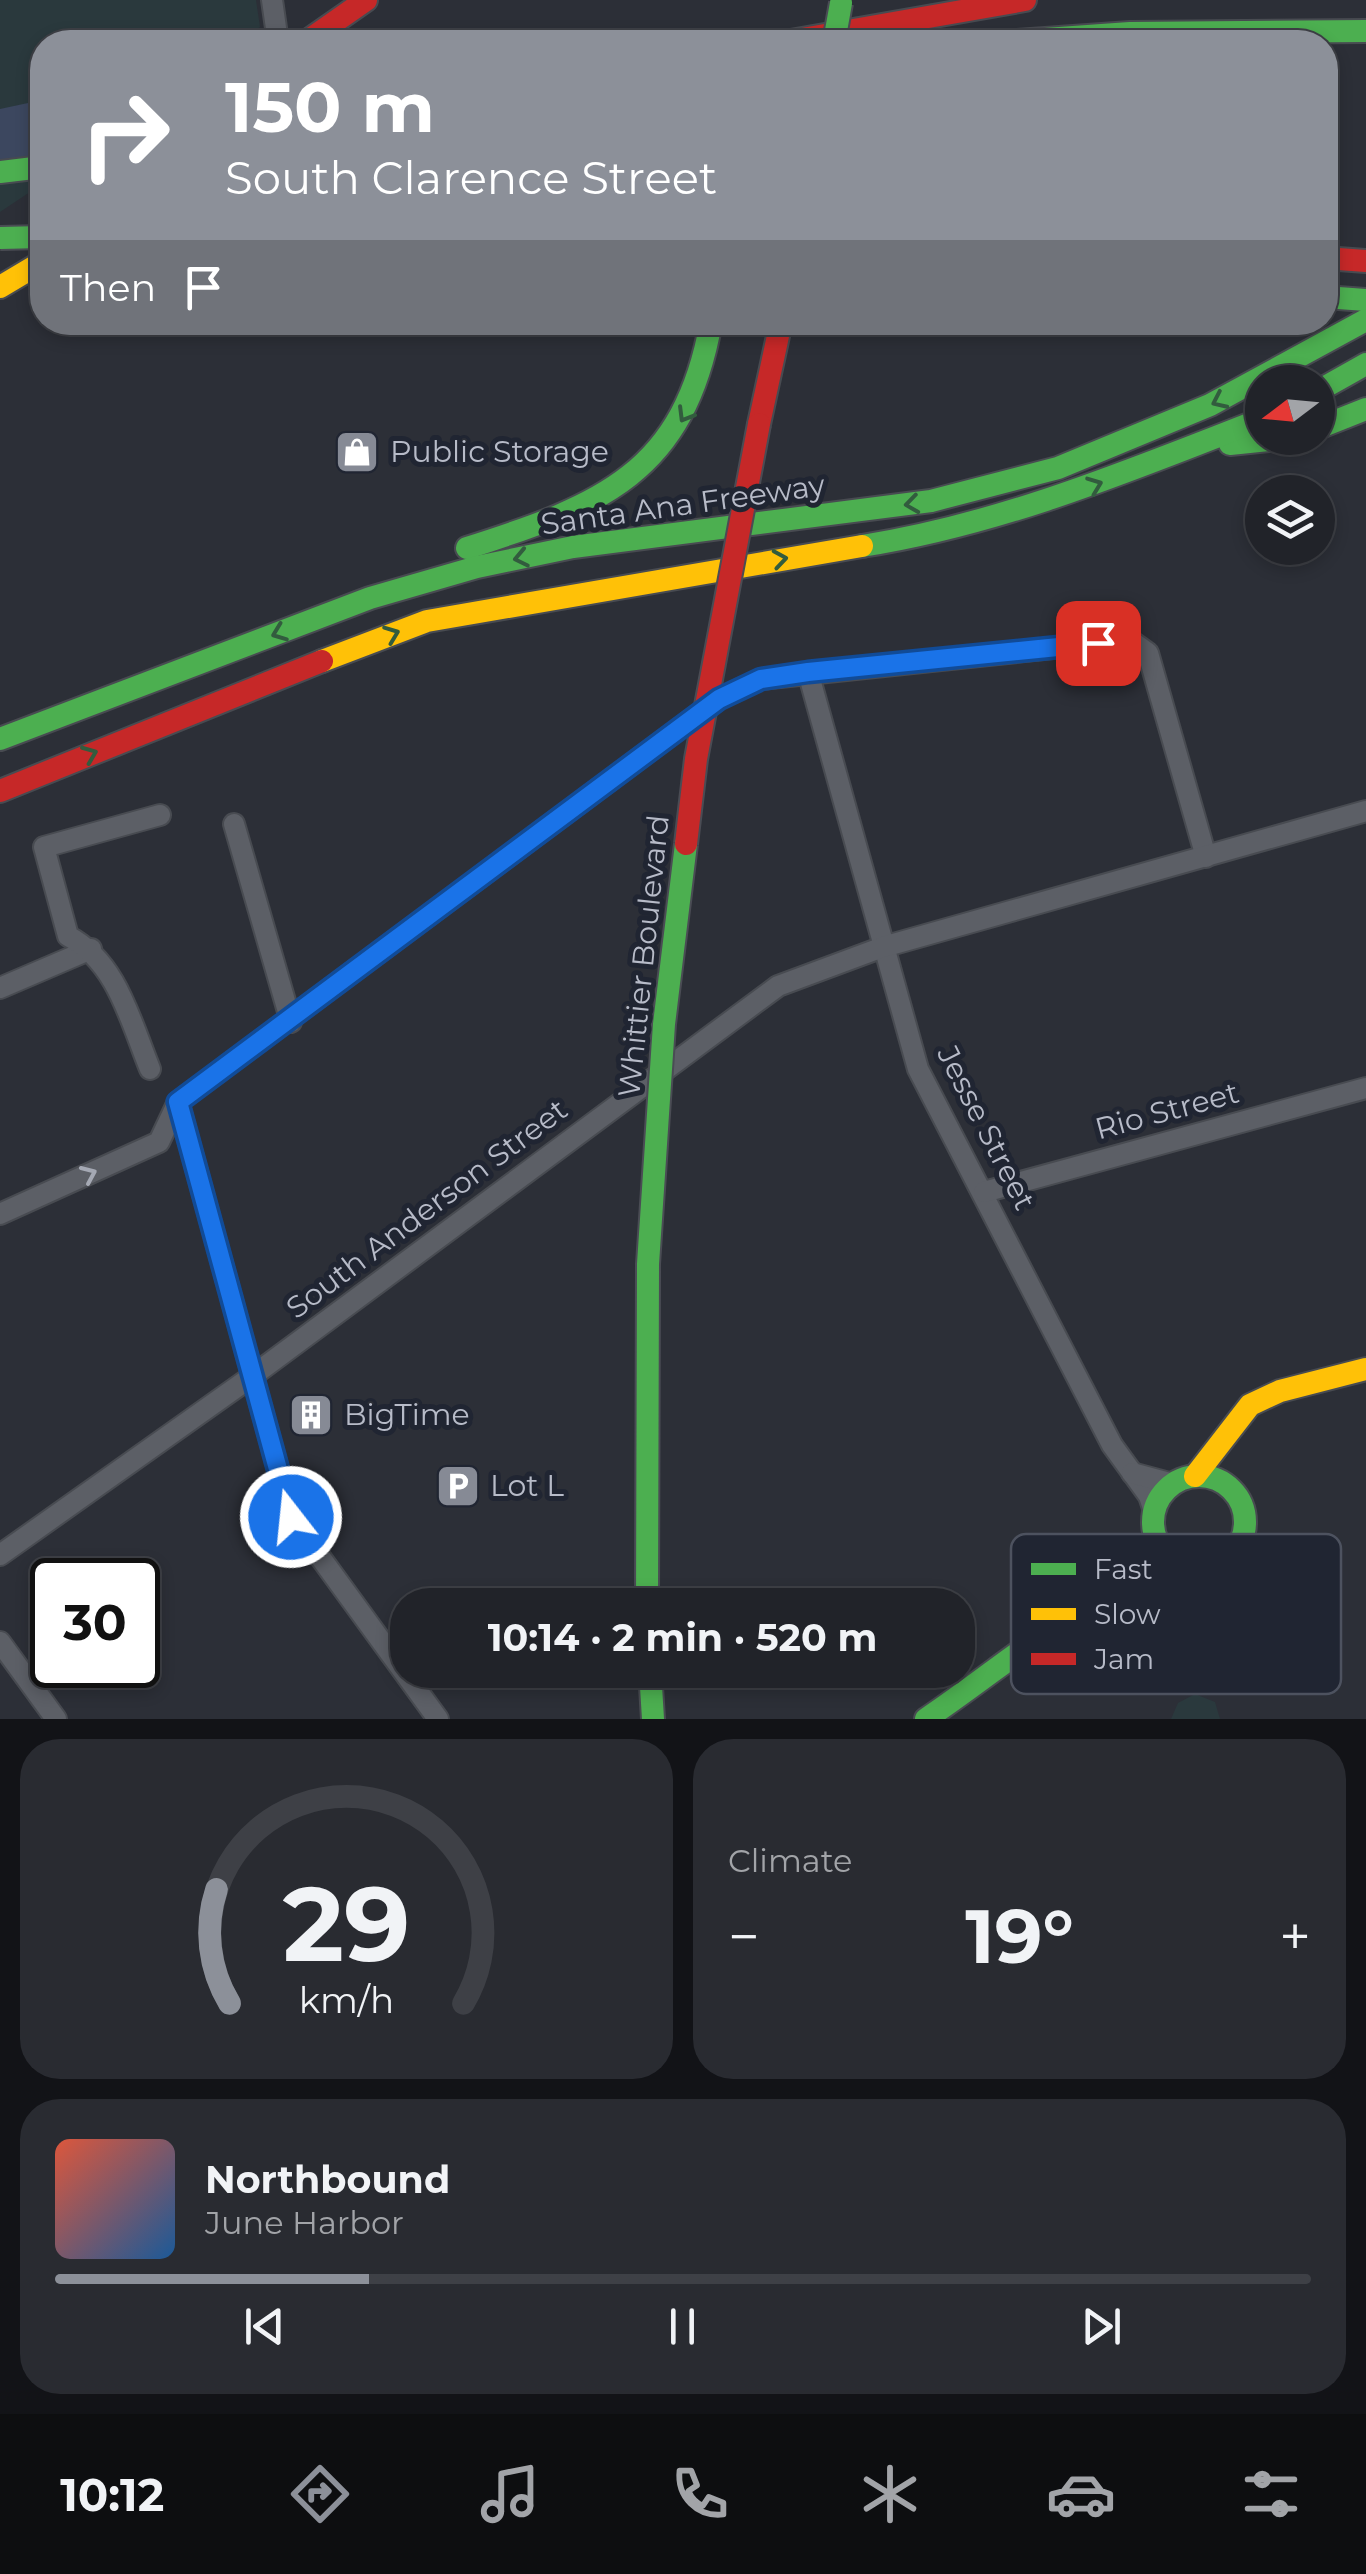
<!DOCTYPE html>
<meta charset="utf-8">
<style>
body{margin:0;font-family:Montserrat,sans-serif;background:#292b31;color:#f1f3f6;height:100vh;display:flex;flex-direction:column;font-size:38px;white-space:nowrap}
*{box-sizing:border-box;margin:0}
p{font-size:32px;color:#a2a4a8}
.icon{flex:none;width:55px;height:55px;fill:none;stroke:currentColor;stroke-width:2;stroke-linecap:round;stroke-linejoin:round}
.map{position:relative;height:1719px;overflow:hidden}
.drawer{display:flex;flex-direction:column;gap:20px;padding:20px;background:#121317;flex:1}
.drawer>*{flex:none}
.top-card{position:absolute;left:30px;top:30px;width:1308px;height:305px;border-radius:40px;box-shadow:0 5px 15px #0003,0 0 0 2px #3e4046;background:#8c9099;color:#fff;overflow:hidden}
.needle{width:65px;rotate:254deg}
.tools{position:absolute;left:1245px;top:365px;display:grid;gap:20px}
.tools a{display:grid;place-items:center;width:90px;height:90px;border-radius:50%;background:#212329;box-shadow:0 5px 15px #0003,0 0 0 2px #3e4046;font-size:50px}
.speed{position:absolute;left:30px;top:1558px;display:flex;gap:20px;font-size:50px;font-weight:700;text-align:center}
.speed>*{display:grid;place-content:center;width:130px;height:130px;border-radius:50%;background:#212329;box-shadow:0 5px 15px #0003,0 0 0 2px #3e4046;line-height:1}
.speed .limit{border:5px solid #111;border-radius:15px;background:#fff;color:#111}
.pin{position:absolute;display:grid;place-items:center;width:85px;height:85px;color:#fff;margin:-42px;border-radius:20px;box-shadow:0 5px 15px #0006}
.me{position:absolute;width:110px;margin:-55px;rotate:344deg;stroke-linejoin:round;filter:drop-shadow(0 0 8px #0008)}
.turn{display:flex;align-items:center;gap:35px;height:210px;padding:0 30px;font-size:45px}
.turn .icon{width:130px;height:130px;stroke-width:2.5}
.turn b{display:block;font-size:70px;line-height:85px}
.then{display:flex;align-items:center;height:95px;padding:0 30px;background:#0003;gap:20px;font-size:38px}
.big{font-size:75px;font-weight:700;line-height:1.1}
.drawer .widget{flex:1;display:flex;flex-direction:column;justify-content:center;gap:15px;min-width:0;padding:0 35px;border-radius:40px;background:#292b31}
.drawer .dial{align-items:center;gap:0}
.dial svg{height:260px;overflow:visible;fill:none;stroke:#3e4046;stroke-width:7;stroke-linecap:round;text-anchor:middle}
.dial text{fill:#f1f3f6;stroke:none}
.song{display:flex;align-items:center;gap:30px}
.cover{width:120px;height:120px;border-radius:15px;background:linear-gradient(135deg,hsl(10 70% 55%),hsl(210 70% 35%))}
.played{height:10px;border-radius:5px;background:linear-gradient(90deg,#8c9099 25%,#3e4046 25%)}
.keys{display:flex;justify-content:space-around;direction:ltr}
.heat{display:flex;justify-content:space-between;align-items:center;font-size:55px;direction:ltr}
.drawer .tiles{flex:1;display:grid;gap:20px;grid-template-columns:1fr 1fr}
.widget:last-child{grid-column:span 2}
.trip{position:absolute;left:390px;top:1588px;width:585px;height:100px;border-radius:40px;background:#212329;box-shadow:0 5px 15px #0003,0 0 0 2px #3e4046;font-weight:700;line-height:100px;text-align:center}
.menu{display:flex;height:160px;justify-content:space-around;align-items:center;background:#0d0e10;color:#a2a4a8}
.menu .icon{width:70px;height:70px}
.menu .on{color:#8c9099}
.menu b{font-size:45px;color:#f1f3f6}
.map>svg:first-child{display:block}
.green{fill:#2a393d}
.water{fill:#3c475f}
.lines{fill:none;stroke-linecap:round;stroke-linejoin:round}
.street-casing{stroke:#484b51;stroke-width:24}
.fast-casing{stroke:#484b51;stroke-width:26}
.slow-casing{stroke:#484b51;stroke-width:26}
.jam-casing{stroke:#484b51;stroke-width:26}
.street{stroke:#5c5f66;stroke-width:20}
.fast{stroke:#4caf50;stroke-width:22}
.slow{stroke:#ffc107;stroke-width:22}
.jam{stroke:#c62828;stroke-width:22}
.fast-bridge-casing{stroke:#4a4c54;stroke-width:26;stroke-linecap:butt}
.jam-bridge-casing{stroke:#4a4c54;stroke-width:26;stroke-linecap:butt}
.fast-bridge{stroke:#4caf50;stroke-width:22}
.jam-bridge{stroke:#c62828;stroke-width:22}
.oneway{stroke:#325c3e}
.oneway2{stroke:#a5a9b4}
.route-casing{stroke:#114b97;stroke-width:25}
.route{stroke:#1a73e8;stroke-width:18}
.labels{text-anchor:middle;stroke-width:10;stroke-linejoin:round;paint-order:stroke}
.poi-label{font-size:30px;fill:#b7bbc8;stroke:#202532;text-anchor:start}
.street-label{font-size:30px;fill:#b7bbc8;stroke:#202532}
.key{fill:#202532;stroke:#4d525f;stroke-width:2.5}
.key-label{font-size:28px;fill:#b7bbc8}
</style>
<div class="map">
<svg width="1366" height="1719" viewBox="0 0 1366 1719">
<rect width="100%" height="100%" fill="#2c2f37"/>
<g class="green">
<path d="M0,0H256L260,27L240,42H42V184L0,212Z"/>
<path d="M1195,1694L1215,1702L1220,1719H1171L1178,1703Z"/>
</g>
<path class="water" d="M42,100V160L0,183V109Z"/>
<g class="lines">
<g class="street-casing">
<g id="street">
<path d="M272,0L278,42"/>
<path d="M808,672L918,1069L1112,1445L1149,1496L1154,1511"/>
<path d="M234,824L291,1022"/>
<path d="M0,988L91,949"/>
<path d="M150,1069C130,1020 117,962 68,936L44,847L160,815"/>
<path d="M178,1102L291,1517L438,1719"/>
<path d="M984,1192L1366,1088"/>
<path d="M0,1214L159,1142L178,1102L719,699L761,679L1130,640L1148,653L1206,857"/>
<path d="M1132,1473L1173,1484"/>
<path d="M0,1555L251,1377L778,986L883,947L1366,811"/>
<path d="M0,1642L56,1719"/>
</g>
</g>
<g class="fast-casing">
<g id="fast">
<path d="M1004,42L1130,33L1366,31"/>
<path d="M0,172L42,167"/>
<path d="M1325,297L1366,300"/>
<path d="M1318,391L1366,364"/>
<path d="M1318,428L1366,409"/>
<path d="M1230,444L1289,438"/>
<path d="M862,546C1002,524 1131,470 1262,419"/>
<path d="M467,548C602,505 684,473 711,322"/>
<path d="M0,739L370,598L477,567L573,547L931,501L1058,468L1210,405L1366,320"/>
<circle cx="1199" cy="1522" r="46"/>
<path d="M650,1670L653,1719"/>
<path d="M926,1719C1009,1663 1081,1596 1177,1563"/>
</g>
</g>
<g class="slow-casing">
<g id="slow">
<path d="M0,287L42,262"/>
<path d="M322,661L427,621L862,546"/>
<path d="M1195,1476L1250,1405L1280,1391L1366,1369"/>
</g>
</g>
<g class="jam-casing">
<g id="jam">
<path d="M306,42L366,0"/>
<path d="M785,42L1025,0"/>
<path d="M1325,258L1366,261"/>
<path d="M759,424L781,322"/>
<path d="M0,791L322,661"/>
</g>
</g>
<use href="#street" class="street"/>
<use href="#fast" class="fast"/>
<use href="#slow" class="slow"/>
<use href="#jam" class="jam"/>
<g class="fast-bridge-casing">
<g id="fast-bridge">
<path d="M834,42L841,3"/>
<path d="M0,238L42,237"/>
<path d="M647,1605L648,1264L664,1024L686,844"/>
</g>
</g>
<g class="jam-bridge-casing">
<path id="jam-bridge" d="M686,844L696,759L759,424"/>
</g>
<use href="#fast-bridge" class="fast-bridge"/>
<use href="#jam-bridge" class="jam-bridge"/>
</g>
<defs><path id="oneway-chevron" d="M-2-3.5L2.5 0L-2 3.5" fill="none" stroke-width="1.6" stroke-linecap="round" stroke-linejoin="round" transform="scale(2.5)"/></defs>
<g class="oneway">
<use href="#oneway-chevron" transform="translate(1219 401) rotate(155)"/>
<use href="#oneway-chevron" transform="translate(685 415) rotate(121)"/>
<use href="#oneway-chevron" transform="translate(1095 485) rotate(-21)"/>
<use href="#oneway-chevron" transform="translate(912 504) rotate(172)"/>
<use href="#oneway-chevron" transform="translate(521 558) rotate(168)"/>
<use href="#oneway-chevron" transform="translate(780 559) rotate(-9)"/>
<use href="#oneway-chevron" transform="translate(279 633) rotate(159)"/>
<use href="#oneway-chevron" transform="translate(392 634) rotate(-21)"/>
<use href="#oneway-chevron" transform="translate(90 754) rotate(-22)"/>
</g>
<use class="oneway2" href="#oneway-chevron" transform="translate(89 1174) rotate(-24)"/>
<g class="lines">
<g class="route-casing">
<path id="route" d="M291,1517L178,1102L719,699L761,679L808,672L1098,643"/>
</g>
<use href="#route" class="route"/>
</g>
<defs>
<g id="shop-square" transform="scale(2.25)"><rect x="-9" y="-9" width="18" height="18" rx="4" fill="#868a95" stroke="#202532"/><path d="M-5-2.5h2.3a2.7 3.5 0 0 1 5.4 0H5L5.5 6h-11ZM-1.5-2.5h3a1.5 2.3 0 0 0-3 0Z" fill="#fff"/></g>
<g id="building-square" transform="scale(2.25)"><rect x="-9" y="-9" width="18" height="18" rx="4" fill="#868a95" stroke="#202532"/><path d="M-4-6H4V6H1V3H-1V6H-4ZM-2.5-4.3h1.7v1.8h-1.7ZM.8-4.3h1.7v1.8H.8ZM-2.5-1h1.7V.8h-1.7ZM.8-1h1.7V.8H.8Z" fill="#fff"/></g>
<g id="parking-square" transform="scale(2.25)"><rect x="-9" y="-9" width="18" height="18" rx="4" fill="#868a95" stroke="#202532"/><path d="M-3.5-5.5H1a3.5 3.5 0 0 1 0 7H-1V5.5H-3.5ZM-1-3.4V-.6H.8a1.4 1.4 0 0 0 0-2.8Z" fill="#fff"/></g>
</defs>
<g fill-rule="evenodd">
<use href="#shop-square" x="357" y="452"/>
<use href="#building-square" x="311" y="1415"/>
<use href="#parking-square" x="458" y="1486"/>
</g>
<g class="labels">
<g class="poi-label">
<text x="390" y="462">Public Storage</text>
<text x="344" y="1425">BigTime</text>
<text x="490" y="1496">Lot L</text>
</g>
<g class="street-label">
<text transform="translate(683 505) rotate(-8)" y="10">Santa Ana Freeway</text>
<text transform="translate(644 956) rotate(-84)" y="10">Whittier Boulevard</text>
<text transform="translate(1167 1111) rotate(-15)" y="10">Rio Street</text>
<text transform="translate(986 1128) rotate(63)" y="10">Jesse Street</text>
<text transform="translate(427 1209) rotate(-37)" y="10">South Anderson Street</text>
</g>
</g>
<rect x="1011" y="1534" width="330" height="160" rx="15" class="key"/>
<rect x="1031" y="1563" width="45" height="12" fill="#4caf50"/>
<rect x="1031" y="1608" width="45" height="12" fill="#ffc107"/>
<rect x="1031" y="1653" width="45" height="12" fill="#c62828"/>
<g class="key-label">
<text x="1094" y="1579">Fast</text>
<text x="1094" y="1624">Slow</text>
<text x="1094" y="1669">Jam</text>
</g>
</svg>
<div class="tools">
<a><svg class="needle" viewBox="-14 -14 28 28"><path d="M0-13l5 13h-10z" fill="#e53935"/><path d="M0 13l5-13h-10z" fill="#a2a4a8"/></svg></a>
<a><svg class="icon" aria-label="layers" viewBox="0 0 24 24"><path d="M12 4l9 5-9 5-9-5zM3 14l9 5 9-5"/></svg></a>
</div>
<div class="speed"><div class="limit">30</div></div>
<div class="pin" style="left:1098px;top:643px;background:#d93025"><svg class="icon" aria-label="arrive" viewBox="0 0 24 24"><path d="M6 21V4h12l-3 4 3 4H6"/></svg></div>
<svg class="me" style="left:291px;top:1517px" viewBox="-20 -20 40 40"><circle r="17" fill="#1a73e8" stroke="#fff" stroke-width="3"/><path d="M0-11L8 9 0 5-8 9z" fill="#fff"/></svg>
<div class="trip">10:14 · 2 min · 520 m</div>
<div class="top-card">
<div class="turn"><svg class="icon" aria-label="right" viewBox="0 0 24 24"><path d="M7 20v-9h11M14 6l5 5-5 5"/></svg><div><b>150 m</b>South Clarence Street</div></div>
<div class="then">Then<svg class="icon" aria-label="arrive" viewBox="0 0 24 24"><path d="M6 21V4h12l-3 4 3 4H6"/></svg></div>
</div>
</div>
<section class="drawer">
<div class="tiles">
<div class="widget dial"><svg viewBox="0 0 100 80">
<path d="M14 69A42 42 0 1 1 86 69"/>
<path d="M14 69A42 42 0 0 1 10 34" stroke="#8c9099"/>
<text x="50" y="56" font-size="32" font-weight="700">29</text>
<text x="50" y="72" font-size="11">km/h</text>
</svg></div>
<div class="widget"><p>Climate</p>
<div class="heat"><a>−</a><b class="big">19°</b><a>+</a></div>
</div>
<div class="widget">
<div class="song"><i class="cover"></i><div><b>Northbound</b><p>June Harbor</p></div></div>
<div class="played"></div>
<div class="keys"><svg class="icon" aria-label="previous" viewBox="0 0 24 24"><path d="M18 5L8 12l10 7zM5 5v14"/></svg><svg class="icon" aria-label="pause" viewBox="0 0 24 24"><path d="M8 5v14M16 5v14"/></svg><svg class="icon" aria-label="next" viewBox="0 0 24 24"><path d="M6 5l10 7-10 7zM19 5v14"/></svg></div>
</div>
</div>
</section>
<nav class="menu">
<b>10:12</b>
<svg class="icon on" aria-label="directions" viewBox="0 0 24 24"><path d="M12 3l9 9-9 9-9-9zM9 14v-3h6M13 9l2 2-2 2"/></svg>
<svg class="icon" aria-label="music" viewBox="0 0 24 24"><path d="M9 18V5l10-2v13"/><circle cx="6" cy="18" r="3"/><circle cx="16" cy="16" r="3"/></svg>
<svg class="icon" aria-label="phone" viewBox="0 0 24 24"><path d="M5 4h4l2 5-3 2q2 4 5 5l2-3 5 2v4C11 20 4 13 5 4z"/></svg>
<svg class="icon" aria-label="climate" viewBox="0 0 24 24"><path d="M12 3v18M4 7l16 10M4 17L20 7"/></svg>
<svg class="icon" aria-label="car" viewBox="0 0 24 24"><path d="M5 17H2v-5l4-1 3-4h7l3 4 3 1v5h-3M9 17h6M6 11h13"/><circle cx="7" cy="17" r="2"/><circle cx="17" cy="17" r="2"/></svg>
<svg class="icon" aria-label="filters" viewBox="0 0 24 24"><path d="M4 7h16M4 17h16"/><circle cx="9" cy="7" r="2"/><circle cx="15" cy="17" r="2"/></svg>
</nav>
